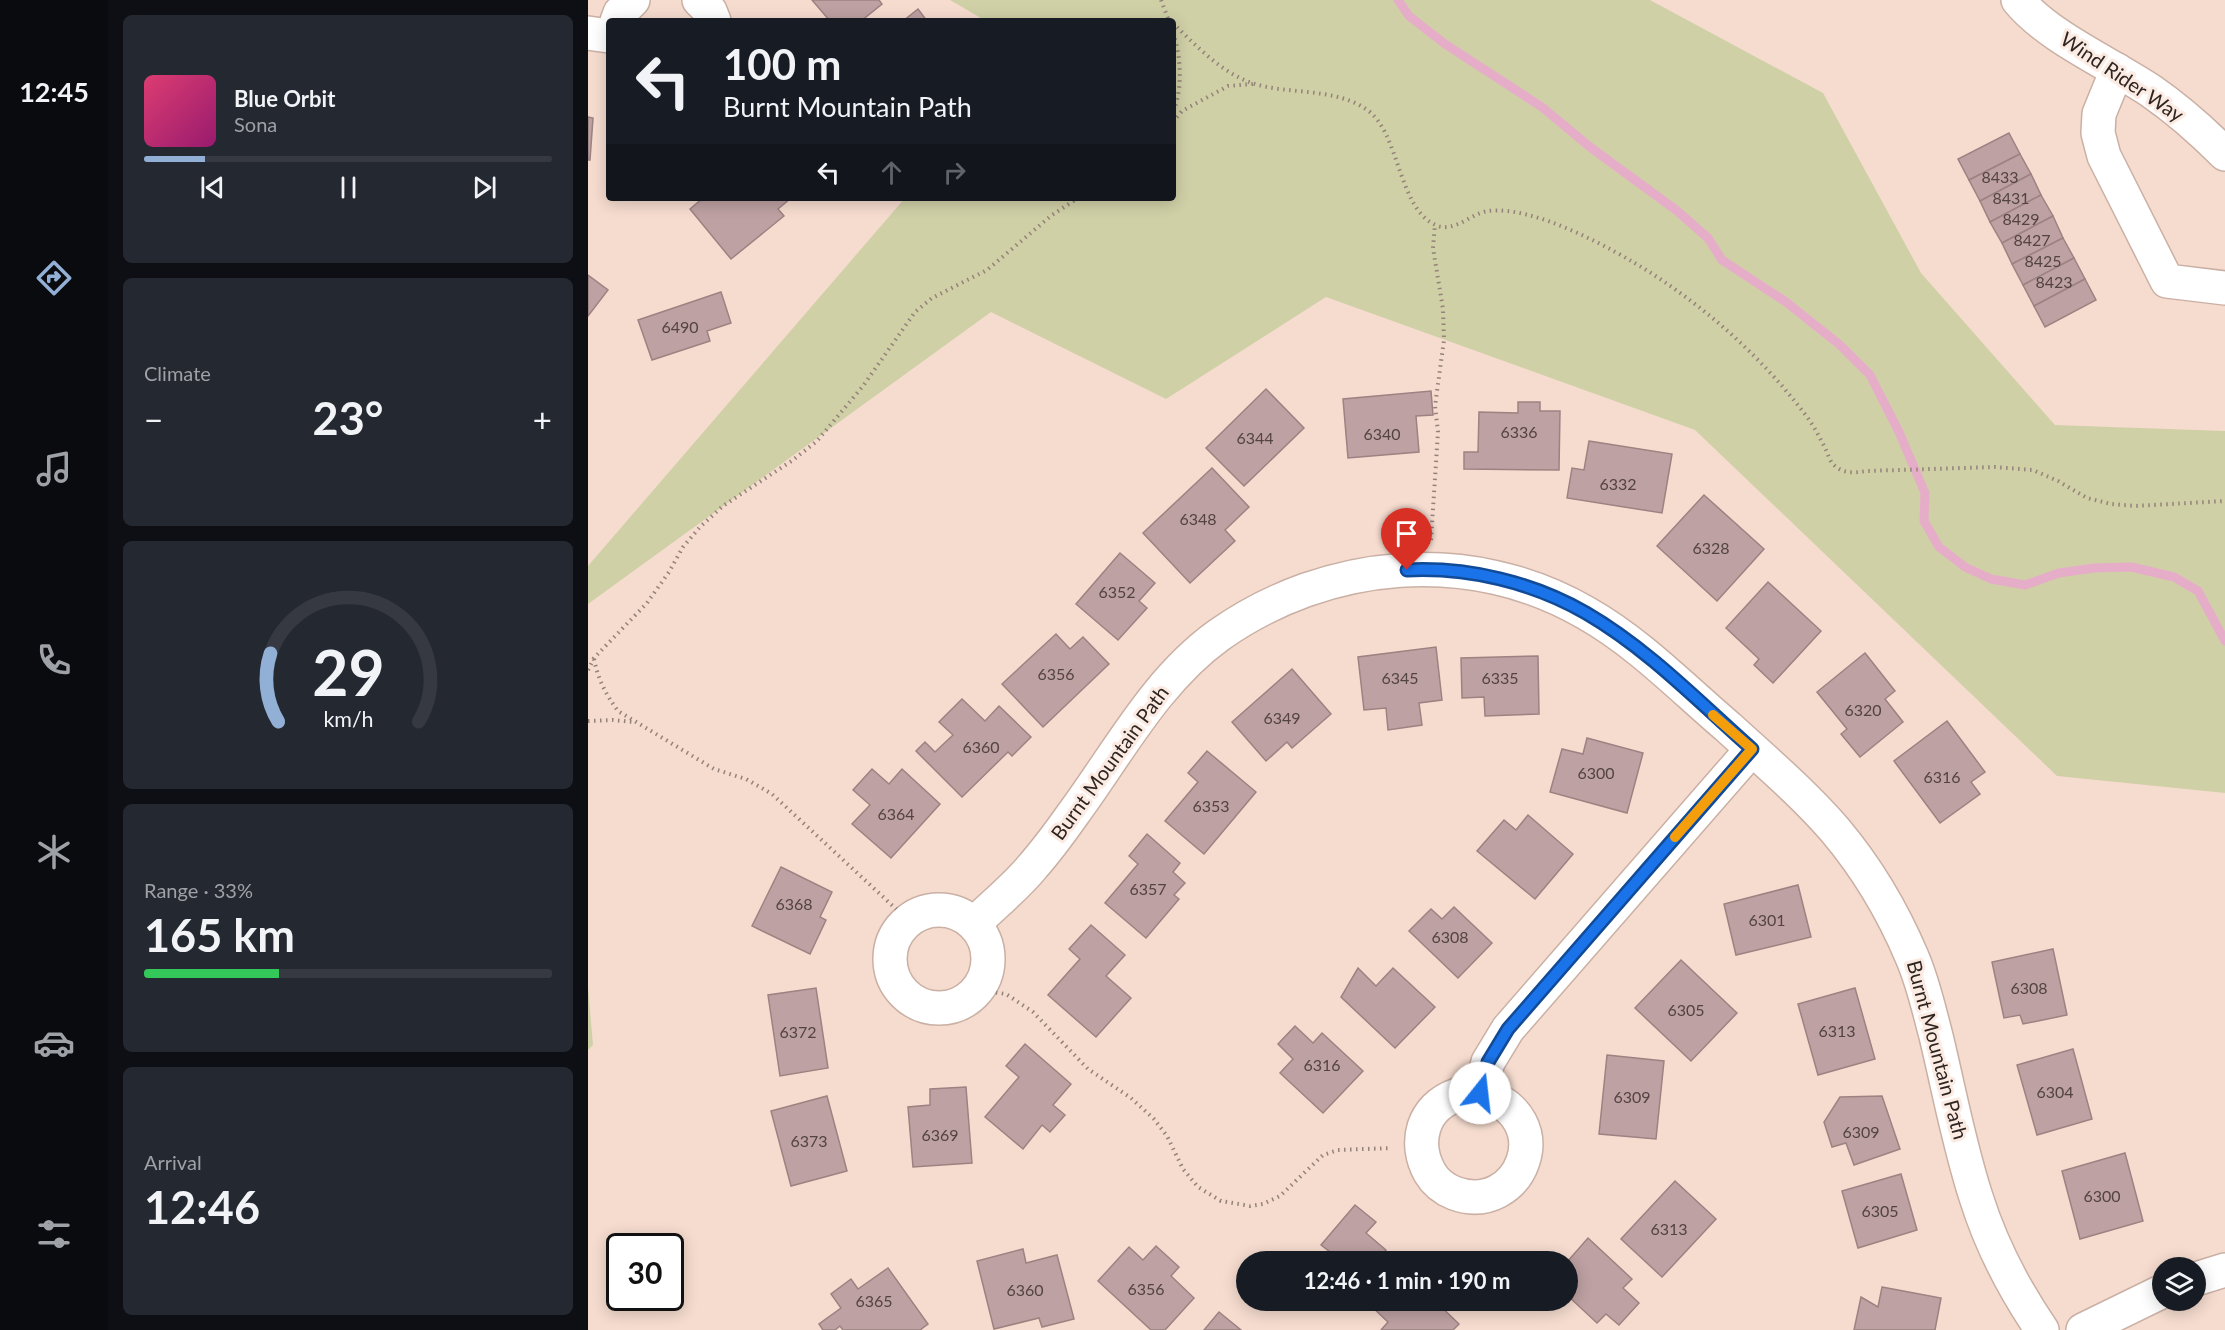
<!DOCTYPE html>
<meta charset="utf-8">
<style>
body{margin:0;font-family:Lato,sans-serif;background:#242831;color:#f1f3f6;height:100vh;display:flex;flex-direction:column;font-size:22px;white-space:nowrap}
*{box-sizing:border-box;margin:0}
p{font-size:20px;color:#9ea1a6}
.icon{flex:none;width:33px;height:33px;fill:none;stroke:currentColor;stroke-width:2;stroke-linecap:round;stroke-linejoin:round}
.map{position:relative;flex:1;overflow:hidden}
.drawer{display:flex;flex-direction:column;gap:15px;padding:15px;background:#0d0f14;width:480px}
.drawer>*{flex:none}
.banner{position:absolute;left:18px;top:18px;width:570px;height:183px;border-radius:6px;box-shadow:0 3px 15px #0003;background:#171b24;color:#f1f3f6;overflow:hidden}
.buttons{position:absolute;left:1564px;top:1257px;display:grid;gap:12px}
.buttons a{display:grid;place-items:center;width:54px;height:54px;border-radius:50%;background:#171b24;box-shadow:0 3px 15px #0003;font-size:30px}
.speed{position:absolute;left:18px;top:1233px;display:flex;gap:12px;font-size:30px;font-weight:700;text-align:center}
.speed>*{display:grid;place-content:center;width:78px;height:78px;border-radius:50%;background:#171b24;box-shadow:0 3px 15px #0003;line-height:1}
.speed .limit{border:3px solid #111;border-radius:9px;background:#fff;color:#111}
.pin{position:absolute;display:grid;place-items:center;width:51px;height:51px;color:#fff;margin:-62px -26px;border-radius:50% 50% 50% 0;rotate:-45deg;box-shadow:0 0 6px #0007}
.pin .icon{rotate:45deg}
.me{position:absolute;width:66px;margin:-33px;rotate:16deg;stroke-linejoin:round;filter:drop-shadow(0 0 4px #0008)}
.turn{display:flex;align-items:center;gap:21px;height:126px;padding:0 18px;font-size:27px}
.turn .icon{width:78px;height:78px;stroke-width:2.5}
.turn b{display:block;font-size:42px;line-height:51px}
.lanes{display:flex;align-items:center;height:57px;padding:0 18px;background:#0003;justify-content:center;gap:30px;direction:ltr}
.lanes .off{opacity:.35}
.big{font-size:45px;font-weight:700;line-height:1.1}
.drawer .tile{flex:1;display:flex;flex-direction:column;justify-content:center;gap:9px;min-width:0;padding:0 21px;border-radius:9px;background:#242831}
.drawer .dial{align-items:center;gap:0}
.dial svg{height:156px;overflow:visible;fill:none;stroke:#363941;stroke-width:7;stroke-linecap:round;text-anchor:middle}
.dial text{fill:#f1f3f6;stroke:none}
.song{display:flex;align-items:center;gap:18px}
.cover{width:72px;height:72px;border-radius:9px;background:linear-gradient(135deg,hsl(340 70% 55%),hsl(320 70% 35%))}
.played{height:6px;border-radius:3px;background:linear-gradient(90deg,#92b0d6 15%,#363941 15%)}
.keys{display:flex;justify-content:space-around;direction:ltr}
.heat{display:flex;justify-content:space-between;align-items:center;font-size:33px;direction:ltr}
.charge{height:9px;border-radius:4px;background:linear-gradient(90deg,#34c759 33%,#363941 0)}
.trip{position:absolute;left:648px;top:1251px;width:342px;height:60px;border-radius:30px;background:#171b24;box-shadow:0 3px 15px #0003;font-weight:700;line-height:60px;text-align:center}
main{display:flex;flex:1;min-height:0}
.tabs{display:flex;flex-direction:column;width:108px;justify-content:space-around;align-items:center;background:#090b0e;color:#9ea1a6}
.tabs .icon{width:42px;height:42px}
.tabs .active{color:#92b0d6}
.tabs b{font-size:27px;color:#f1f3f6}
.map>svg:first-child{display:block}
.green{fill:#d0d0a7}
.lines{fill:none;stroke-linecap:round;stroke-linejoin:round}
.stream{stroke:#e6adc9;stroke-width:9}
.building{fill:#bea1a2;stroke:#9d8282;stroke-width:1.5}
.minor-casing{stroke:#cab0a4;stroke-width:36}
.path{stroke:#94827a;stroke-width:4;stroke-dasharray:1.5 4.5;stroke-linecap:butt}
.minor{stroke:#fff;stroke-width:33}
.route-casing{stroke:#114b97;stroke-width:15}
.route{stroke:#1a73e8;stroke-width:10}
.slow{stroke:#f59e0b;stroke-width:10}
.labels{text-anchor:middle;stroke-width:6;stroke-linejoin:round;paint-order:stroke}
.number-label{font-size:16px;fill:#534441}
.street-label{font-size:20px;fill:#2f2521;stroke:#fbebe3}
</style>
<main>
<nav class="tabs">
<b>12:45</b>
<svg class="icon active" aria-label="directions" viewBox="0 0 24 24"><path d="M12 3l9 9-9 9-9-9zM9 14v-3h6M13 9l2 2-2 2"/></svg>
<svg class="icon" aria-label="music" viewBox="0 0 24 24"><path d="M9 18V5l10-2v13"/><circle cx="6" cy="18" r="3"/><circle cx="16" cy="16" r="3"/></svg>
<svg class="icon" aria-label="phone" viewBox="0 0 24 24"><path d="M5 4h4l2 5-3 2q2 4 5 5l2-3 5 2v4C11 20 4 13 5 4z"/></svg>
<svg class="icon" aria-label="climate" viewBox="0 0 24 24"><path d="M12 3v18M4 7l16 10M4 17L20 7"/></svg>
<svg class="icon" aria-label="car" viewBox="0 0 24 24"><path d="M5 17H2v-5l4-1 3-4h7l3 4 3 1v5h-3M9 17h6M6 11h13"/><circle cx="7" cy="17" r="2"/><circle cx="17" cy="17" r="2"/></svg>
<svg class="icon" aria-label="filters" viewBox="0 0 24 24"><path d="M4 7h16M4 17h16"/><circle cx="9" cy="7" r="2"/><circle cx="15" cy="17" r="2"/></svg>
</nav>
<section class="drawer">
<div class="tile">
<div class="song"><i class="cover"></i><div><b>Blue Orbit</b><p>Sona</p></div></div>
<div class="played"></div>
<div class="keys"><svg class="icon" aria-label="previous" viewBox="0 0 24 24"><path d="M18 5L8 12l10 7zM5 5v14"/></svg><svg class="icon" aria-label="pause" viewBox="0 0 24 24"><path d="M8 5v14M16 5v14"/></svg><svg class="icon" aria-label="next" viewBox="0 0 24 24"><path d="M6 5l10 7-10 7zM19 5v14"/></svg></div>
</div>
<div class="tile"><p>Climate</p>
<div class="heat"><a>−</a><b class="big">23°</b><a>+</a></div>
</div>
<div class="tile dial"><svg viewBox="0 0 100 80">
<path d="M14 69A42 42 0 1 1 86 69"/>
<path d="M14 69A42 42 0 0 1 10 34" stroke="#92b0d6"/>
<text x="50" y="56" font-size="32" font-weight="700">29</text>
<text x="50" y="72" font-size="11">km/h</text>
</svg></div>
<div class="tile"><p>Range · 33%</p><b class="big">165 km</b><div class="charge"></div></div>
<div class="tile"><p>Arrival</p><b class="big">12:46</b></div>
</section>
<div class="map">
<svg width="1637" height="1330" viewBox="0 0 1637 1330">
<rect width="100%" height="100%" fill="#f6dccf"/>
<g class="green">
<path d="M362,0H1062L1235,93L1333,273L1467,425L1637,431V793L1469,776L1107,430L738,297L578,399L403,312L0,604V566L317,198H585V21H398Z"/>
<path d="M0,987L5,1045L0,1050Z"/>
</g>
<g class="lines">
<path class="stream" d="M810,0L821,16L857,44L954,107L1002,147L1088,210L1120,238L1134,260L1198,302L1252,345L1282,375L1311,432L1337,493L1336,521L1351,547L1377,567L1403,579L1437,585L1471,573L1506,568L1543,567L1586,577L1610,591L1637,641"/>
</g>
<g class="building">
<path d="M224,0H291L294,4L273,21H242Z"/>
<path d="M330,9L339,21H315Z"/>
<path d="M0,117L5,118L2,160H0Z"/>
<path d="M1421,133L1432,154L1381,180L1370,159Z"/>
<path d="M1432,154L1443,174L1392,201L1381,180Z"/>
<path d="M1443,174L1453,195L1402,222L1392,201Z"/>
<path d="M1453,195L1465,216L1414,243L1402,222Z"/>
<path d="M115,198H203L190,209L196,216L143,259L102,209Z"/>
<path d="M1465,216L1475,238L1424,264L1414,243Z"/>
<path d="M1475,238L1486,258L1435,285L1424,264Z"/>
<path d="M1486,258L1497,279L1446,306L1435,285Z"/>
<path d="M0,275L20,290L0,316Z"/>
<path d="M1497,279L1508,300L1457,327L1446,306Z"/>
<path d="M133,292L143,323L119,331L122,341L64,360L50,320Z"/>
<path d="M678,389L716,428L656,486L618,448Z"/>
<path d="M843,391L845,415L828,416L831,452L760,458L755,399Z"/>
<path d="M930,402H952V411H972L971,470L876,469V452H890L891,412L930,413Z"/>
<path d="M1001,441L1084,454L1074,513L979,498L984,468L996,470Z"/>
<path d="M624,468L661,507L637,530L647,541L602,583L555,533Z"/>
<path d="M1116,495L1176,549L1129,601L1069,546Z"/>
<path d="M532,553L567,583L551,601L559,608L530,640L488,604Z"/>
<path d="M1180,582L1233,631L1185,683L1166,665L1171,659L1138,628Z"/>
<path d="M468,634L482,649L495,637L521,664L455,727L414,684Z"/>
<path d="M848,647L854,700L831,703L834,725L800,730L798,708L776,710L770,657Z"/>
<path d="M1277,653L1307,691L1297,699L1315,722L1272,757L1253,734L1259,729L1229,692Z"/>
<path d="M950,656L951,714L897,716L896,697L874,698L873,658Z"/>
<path d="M704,669L743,714L704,748L699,742L678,761L644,722Z"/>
<path d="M374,699L397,721L411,706L443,737L424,756L420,752L374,797L328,751L337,742L347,752L365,735L351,722Z"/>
<path d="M1359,721L1397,772L1383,782L1392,794L1352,823L1306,761Z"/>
<path d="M999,738L1055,753L1039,813L962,792L974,749L995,754Z"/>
<path d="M619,751L668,792L616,854L577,821L610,782L600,773Z"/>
<path d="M284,769L301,784L314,769L352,804L303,858L264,824L282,805L265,790Z"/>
<path d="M940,815L985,854L947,899L889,851L916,820L928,830Z"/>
<path d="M559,834L592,863L585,872L597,883L586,895L591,899L558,938L517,903L550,864L541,856Z"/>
<path d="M193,867L244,892L232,917L238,920L222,954L164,926Z"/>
<path d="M1210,885L1223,937L1148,955L1136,904Z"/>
<path d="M866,907L904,943L870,978L821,931L843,909L854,919Z"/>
<path d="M503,925L537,955L518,976L543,998L508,1037L460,995L492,959L481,949Z"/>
<path d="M1465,949L1479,1015L1435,1024L1432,1015L1416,1018L1404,962Z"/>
<path d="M1093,960L1149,1013L1103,1061L1047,1008Z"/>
<path d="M770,968L788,986L805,968L847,1007L807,1048L753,997Z"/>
<path d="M228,988L240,1068L192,1076L180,995Z"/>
<path d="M1267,988L1287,1059L1230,1075L1210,1004Z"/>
<path d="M707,1026L725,1043L734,1033L775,1071L735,1113L692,1073L705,1059L690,1044Z"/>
<path d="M437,1044L483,1084L465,1105L477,1115L462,1132L454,1125L435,1149L397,1117L431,1077L418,1066Z"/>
<path d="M1485,1049L1504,1119L1449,1135L1429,1065Z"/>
<path d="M1019,1055L1076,1061L1068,1139L1011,1134Z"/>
<path d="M378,1087L384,1163L325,1167L320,1107L342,1105V1089Z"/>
<path d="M239,1096L259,1171L203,1186L183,1111Z"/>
<path d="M1294,1096L1312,1149L1266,1165L1258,1143L1244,1147L1236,1122L1252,1097Z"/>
<path d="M1537,1153L1555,1221L1492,1239L1474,1171Z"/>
<path d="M1313,1174L1329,1230L1270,1248L1254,1191Z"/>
<path d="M1087,1181L1128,1219L1074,1277L1033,1239Z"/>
<path d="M767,1205L788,1222L778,1233L798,1250L788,1262H734L742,1252L733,1245Z"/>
<path d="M1000,1238L1044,1279L1035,1288L1051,1303L1031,1325L1018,1314L1009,1323L980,1296L979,1262Z"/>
<path d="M568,1246L591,1267L583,1276L606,1298L577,1330H563L510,1281L541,1247L555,1260Z"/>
<path d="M435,1249L438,1263L469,1255L486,1319L454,1327L451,1318L406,1329L389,1261Z"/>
<path d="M300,1268L340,1324L332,1330H255L252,1326L247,1330H235L231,1324L253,1308L243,1294L263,1279L270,1289Z"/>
<path d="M1294,1287L1353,1298L1347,1330H1266L1273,1297L1290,1307Z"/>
<path d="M785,1300H846L871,1324L865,1330H793L800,1322L781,1304Z"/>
<path d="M631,1312L653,1330H616Z"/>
</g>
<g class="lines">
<g class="minor-casing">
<g id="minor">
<path d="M111,0L122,11L126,21"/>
<path d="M1430,0C1460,37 1523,64 1563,91C1589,109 1614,131 1637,154"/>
<path d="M29,21L32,13L45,0"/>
<path d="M0,33L21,36"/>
<path d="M1529,70L1511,114L1510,133L1516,156L1579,281L1637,288"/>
<circle cx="351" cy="959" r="49"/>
<path d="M386,924C405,905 428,887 445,866C459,850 473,831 485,814C530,753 568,680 631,635C739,559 883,546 998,613C1051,643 1094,688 1140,727C1176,760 1215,793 1247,830C1279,868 1305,912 1324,957C1335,982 1341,1010 1348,1036C1361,1090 1371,1145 1388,1197C1403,1245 1426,1289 1454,1330"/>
<path d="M892,1093C975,1117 932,1218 866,1193C856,1189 848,1183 842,1173C825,1143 834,1107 869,1095C876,1093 885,1093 892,1093L900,1062L920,1029L1164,749"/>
<path d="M1608,1279L1637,1270"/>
<path d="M1495,1330L1575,1291"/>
</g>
</g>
<g class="path">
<path d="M573,0L581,21"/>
<path d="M585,23C607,45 634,73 664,83C699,95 745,87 778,109C813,132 809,211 850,226C867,232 884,213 900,211C946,205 1025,249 1063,273C1122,311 1174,358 1216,413C1225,424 1231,436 1237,448C1240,453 1241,460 1245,464C1254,474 1267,473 1278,471L1407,467L1445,470L1470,481L1499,498L1523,504L1547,506L1637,501"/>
<path d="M585,33C593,55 595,89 585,112"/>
<path d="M585,122L594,111L640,86L665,84"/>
<path d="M843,540L850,432L847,406L856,340L855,309L845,248L847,224"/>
<path d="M6,659C10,679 18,695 30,711L126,769L158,779L184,794L320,920"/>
<path d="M0,670L6,658L59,603L81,572L95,547L112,527L135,506L205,460L229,441L275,386L327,312L344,298L399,270L464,215L490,198"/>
<path d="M0,721L25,720L45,722"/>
<path d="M390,990L418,994L445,1012L500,1069L543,1098L566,1119L579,1136L595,1169L610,1187L633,1201L662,1206L675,1204L692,1196L735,1155L750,1150L804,1148"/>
</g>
<use href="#minor" class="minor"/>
</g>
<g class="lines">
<g class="route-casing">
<path id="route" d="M819,570C880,567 944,582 998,613C1060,649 1111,702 1164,749L920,1029L900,1062L892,1093"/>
</g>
<use href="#route" class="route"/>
<path class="slow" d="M1087,837L1164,749L1125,715"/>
</g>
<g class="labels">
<g class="number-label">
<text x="1412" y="183">8433</text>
<text x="1423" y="204">8431</text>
<text x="1433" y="225">8429</text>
<text x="1444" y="246">8427</text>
<text x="1455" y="267">8425</text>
<text x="1466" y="288">8423</text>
<text x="92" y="333">6490</text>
<text x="931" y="438">6336</text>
<text x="794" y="440">6340</text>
<text x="667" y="444">6344</text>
<text x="1030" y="490">6332</text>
<text x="610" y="525">6348</text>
<text x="1123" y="554">6328</text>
<text x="529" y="598">6352</text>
<text x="468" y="680">6356</text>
<text x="812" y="684">6345</text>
<text x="912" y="684">6335</text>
<text x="1275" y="716">6320</text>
<text x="694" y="724">6349</text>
<text x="393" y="753">6360</text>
<text x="1008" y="779">6300</text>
<text x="1354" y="783">6316</text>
<text x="623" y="812">6353</text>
<text x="308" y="820">6364</text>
<text x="560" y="895">6357</text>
<text x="206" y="910">6368</text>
<text x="1179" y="926">6301</text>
<text x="862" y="943">6308</text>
<text x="1441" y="994">6308</text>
<text x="1098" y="1016">6305</text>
<text x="1249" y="1037">6313</text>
<text x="210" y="1038">6372</text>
<text x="734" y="1071">6316</text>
<text x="1467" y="1098">6304</text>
<text x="1044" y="1103">6309</text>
<text x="1273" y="1138">6309</text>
<text x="352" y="1141">6369</text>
<text x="221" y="1147">6373</text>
<text x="1514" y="1202">6300</text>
<text x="1292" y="1217">6305</text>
<text x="1081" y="1235">6313</text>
<text x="558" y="1295">6356</text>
<text x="437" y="1296">6360</text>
<text x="286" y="1307">6365</text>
</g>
<g class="street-label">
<text transform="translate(1534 77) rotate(34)" y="7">Wind Rider Way</text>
<text transform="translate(522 763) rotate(-54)" y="7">Burnt Mountain Path</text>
<text transform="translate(1349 1050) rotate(75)" y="7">Burnt Mountain Path</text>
</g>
</g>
</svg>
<div class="buttons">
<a><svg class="icon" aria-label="layers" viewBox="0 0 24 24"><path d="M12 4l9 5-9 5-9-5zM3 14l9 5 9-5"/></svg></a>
</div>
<div class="speed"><div class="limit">30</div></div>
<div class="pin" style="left:819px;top:570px;background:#d93025"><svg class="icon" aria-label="arrive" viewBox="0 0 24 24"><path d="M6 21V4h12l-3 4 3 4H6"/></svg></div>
<svg class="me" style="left:892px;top:1093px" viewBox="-20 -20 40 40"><circle r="19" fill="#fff"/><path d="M0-13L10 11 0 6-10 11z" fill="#1a73e8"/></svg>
<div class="trip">12:46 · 1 min · 190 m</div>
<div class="banner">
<div class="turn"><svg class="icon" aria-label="left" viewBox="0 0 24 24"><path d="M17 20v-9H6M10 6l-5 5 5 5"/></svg><div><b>100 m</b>Burnt Mountain Path</div></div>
<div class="lanes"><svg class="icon" aria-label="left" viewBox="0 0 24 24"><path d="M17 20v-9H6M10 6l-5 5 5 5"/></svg><svg class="icon off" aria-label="ahead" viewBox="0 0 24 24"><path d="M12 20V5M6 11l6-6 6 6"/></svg><svg class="icon off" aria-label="right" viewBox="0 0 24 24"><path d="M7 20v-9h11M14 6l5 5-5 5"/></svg></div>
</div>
</div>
</main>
